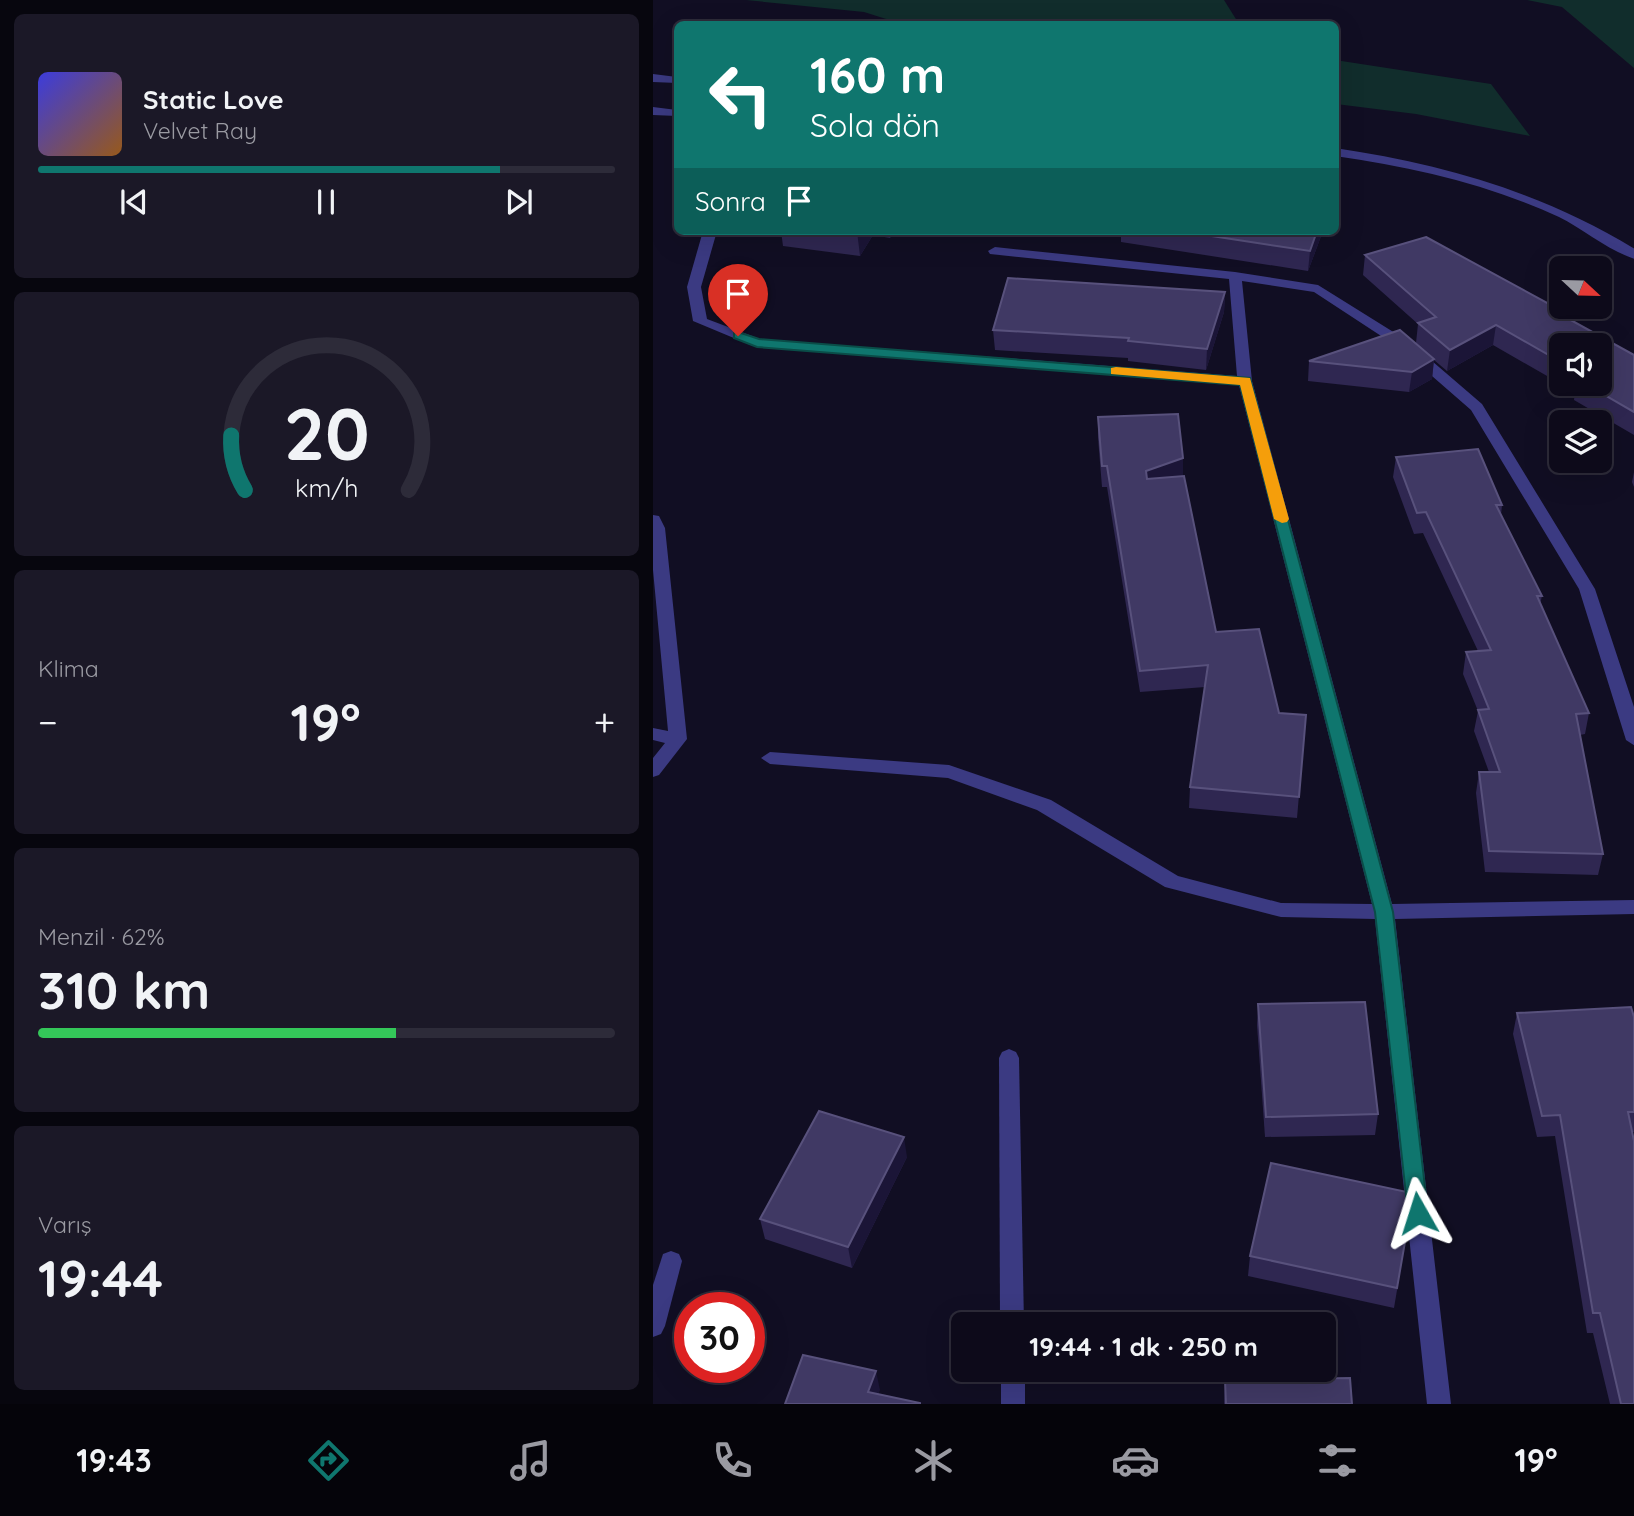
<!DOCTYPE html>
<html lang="tr">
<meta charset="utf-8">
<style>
body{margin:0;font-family:Quicksand,sans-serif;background:#1b1827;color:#f1f3f6;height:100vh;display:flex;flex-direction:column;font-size:26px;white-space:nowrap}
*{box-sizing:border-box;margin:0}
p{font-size:23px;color:#9a9aa2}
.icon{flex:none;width:38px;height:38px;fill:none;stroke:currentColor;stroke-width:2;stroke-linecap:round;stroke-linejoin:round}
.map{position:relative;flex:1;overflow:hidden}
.drawer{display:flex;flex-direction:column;gap:14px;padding:14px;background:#07060e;width:653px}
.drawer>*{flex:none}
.hud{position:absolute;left:21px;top:21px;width:665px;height:214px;border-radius:10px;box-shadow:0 7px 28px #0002,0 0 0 2px #2d2b39;background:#0f766e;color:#fff;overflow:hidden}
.needle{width:46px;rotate:112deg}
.controls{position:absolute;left:896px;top:256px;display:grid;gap:14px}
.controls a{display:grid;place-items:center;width:63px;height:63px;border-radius:10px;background:#0d0a1a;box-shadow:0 7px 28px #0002,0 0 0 2px #2d2b39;font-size:35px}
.speed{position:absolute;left:21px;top:1292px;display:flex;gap:14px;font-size:35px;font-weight:700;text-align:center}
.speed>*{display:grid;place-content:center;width:91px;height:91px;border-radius:50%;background:#0d0a1a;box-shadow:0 7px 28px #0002,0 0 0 2px #2d2b39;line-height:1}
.speed .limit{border:10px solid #d22;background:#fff;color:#111}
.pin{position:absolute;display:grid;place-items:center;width:60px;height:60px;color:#fff;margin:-72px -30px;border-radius:50% 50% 50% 0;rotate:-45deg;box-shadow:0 0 7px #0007}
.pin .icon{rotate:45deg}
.me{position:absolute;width:77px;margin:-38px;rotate:354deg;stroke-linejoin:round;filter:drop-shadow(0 0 5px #0008)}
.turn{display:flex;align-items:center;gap:24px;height:147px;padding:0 21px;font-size:32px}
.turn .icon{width:91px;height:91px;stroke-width:2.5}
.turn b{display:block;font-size:49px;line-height:60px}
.then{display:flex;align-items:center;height:66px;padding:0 21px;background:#0003;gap:14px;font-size:26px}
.big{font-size:52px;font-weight:700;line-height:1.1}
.drawer .tile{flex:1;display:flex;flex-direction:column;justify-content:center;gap:10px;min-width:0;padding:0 24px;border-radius:10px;background:#1b1827}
.drawer .dial{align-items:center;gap:0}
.dial svg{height:182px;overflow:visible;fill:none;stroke:#2d2b39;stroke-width:7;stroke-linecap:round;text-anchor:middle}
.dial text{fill:#f1f3f6;stroke:none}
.song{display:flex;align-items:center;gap:21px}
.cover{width:84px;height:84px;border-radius:10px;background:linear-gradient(135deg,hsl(240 70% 55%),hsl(30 70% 35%))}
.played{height:7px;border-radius:4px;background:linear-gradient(90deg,#0f766e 80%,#2d2b39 80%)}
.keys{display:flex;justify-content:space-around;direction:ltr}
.heat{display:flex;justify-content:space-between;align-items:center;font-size:38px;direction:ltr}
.charge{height:10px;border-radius:5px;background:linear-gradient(90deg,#34c759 62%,#2d2b39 0)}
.trip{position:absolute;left:298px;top:1312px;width:385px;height:70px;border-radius:10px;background:#0d0a1a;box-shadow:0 7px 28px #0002,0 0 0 2px #2d2b39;font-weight:700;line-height:70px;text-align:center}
.dock{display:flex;height:112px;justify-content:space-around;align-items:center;background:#05040a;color:#9a9aa2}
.dock .icon{width:49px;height:49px}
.dock .on{color:#0f766e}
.dock b{font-size:32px;color:#f1f3f6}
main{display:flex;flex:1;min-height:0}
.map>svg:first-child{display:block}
.green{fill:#112d2c}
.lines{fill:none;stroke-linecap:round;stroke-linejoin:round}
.minor{fill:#3b3a82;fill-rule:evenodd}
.wall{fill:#2f2751;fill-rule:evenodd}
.shaded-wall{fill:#1b1537}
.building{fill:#403964;stroke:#58517c;stroke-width:2}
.route{fill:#0f766e;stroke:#0a4d48;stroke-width:2}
.slow{fill:#f59e0b}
</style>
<main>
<section class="drawer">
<div class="tile">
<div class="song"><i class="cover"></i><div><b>Static Love</b><p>Velvet Ray</p></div></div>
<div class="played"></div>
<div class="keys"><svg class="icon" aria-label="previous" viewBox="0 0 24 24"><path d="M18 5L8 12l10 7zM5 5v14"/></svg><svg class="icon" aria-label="pause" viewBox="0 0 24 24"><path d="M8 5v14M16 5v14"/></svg><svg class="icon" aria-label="next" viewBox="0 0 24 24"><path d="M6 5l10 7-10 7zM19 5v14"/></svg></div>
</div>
<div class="tile dial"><svg viewBox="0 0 100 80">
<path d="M14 69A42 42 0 1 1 86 69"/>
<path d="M14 69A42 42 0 0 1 8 45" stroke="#0f766e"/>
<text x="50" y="56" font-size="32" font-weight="700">20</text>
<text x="50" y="72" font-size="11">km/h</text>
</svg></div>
<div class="tile"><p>Klima</p>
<div class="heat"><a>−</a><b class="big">19°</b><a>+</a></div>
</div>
<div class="tile"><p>Menzil · 62%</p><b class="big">310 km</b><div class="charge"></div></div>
<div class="tile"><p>Varış</p><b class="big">19:44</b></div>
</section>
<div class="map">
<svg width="982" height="1404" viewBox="0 0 982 1404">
<rect width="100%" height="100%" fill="#110e23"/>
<g class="green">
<path d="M93,0H571L586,24H249L211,12Z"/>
<path d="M874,0H981V68L909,7Z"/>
<path d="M682,60L838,84L877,136L763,114L683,104Z"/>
</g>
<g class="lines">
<g class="minor">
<path d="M0,74L24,77V83L0,82Z"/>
<path d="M0,107L24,110V116L0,115Z"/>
<path d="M682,148C789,164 889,192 982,249V259C956,251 930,229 906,217C834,184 760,167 682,156Z"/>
<path d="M50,231H64L48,287L54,319L107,339L584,376L576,279L337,254L335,251L342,247L582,272L665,285L758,343L829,404L942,589L982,710V746L973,740L926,589L818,410L748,349L661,292L589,281L599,381L739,904L982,900V914L742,919L798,1404H774L722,919L628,917L512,887L384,810L295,778L117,764L108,758L117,752L296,765L398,800L525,876L628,903L719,904L586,385L100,346L40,321L34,287Z"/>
<path d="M0,515L6,516L12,528L34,739L6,775L0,777V758L12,743L0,740V728L15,731L0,570Z"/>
<path d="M356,1049L363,1052L366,1058L371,1325H347L346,1058L349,1052Z"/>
<path d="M18,1251L26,1254L29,1261L12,1326L8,1334L0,1337V1285L10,1254Z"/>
<rect x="348" y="1370" width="24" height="34"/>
</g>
</g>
<g class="wall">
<path d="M128,231H242L237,238L220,235L207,256L130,246Z"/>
<path d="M468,231H670L655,271L468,242Z"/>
<path d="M712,255L908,315L981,355V435L921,400L922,392L840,345L794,371L781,360L779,379L756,392L655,381L656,361L763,343L765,324L710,275ZM908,345L947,383H908Z"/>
<path d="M572,292L571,312L553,370L475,361V358L342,350L340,330Z"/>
<path d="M445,417L530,476L563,632L626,713L653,715L644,818L536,808L537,787L552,687L487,692L454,487H449L445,438Z"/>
<path d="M743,457L849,505L848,515L889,596L887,604L936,713L932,734L927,735L950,854L945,875L832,872L823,793L826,772H836L821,731L825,711L810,674L813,652L825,651L770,533L761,534L740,477Z"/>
<path d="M981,472V487L979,482Z"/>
<path d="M605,1004L725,1114L722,1135L612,1137L604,1025Z"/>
<path d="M864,1013L981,1017V1132H979L981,1404H957L940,1333H934L902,1136L884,1137L860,1034Z"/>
<path d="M254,1157L199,1268L112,1239L107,1219Z"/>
<path d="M757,1213L741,1308L595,1276L597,1256Z"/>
<path d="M572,1380L699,1404H571Z"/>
</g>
<g class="shaded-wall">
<path d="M204,231H219L220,235L207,256Z"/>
<path d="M237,231H242L237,238Z"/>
<path d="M664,231H670L655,271L657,251Z"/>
<path d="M572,292L571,312L553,370L554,349Z"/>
<path d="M843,325L840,345L794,371L797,350Z"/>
<path d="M781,359L779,379L756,392L759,372Z"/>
<path d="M530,458V479L493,492V471Z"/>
<path d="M251,1137L254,1157L199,1268L195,1247Z"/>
<path d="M223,1371L227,1390L222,1404L215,1392Z"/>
</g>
<g class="building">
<path d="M526,231H664L657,251Z"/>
<path d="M773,237L909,311L905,313L981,355V412L931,383H947V345H908V362L843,325L797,350L765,323L783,317L712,255Z"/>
<path d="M355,278L572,292L554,349L475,341L476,338L340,330Z"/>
<path d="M747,330L781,359L759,372L656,361Z"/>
<path d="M525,414L530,458L493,471L494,479L531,476L563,632L606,629L626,713L653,715L646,797L537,787L555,665L487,671L454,466H449L445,417Z"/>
<path d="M825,449L849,505H843L889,596H884L936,713L923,714L950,854L836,851L826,772H847L825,710L836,709L813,652L838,650L773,512L764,513L743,457Z"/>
<path d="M712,1002L725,1114L613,1117L605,1004Z"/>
<path d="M978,1007L981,1017V1112H975L981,1141V1404H968L947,1313H940L907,1115L889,1116L864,1013Z"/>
<path d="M166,1111L251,1137L195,1247L107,1219Z"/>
<path d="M618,1163L754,1192L757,1213L744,1288L597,1256Z"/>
<path d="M150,1355L223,1371L215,1392L267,1403V1404H132Z"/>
<path d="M697,1378L699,1404H573L572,1380Z"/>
</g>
<path class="route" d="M85,332L106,339L597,378L740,912L775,1213L772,1219L765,1222L758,1219L755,1213L722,912L587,385L104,347L81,338V333Z"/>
<path class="slow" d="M463,367L597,378L636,519L634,522L629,523L621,519L587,385L458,374V368Z"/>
</svg>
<div class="controls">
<a><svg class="needle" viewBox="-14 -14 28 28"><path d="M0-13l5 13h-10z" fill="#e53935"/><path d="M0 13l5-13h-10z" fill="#9a9aa2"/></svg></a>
<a><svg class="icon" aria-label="sound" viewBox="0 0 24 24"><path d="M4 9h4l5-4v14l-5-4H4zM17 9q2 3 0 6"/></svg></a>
<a><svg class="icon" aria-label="layers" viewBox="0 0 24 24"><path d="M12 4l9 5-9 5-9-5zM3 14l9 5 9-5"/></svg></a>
</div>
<div class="speed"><div class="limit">30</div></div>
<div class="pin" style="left:85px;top:336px;background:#d93025"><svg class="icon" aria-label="arrive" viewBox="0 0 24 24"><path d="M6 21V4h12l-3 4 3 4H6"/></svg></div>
<svg class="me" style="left:765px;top:1213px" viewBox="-20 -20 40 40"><path d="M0-17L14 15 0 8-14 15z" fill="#0f766e" stroke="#fff" stroke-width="4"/></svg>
<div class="trip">19:44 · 1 dk · 250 m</div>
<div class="hud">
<div class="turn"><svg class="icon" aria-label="left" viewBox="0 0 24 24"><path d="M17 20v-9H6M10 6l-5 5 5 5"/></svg><div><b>160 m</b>Sola dön</div></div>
<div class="then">Sonra<svg class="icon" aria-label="arrive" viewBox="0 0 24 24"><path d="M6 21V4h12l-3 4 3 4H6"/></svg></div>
</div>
</div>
</main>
<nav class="dock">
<b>19:43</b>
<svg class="icon on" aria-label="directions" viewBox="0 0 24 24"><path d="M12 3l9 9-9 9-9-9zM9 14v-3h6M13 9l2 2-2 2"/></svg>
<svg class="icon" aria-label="music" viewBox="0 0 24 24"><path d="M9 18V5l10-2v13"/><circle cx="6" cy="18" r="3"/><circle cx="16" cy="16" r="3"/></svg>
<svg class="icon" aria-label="phone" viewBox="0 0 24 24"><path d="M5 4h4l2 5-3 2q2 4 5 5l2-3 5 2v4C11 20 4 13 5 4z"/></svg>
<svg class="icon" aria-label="climate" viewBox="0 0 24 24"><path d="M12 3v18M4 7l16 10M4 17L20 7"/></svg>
<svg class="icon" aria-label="car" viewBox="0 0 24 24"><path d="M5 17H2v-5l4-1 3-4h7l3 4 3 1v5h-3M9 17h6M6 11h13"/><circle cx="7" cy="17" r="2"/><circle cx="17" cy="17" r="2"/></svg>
<svg class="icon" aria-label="filters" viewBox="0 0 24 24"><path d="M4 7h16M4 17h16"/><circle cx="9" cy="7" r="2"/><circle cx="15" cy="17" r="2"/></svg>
<b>19°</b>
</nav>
